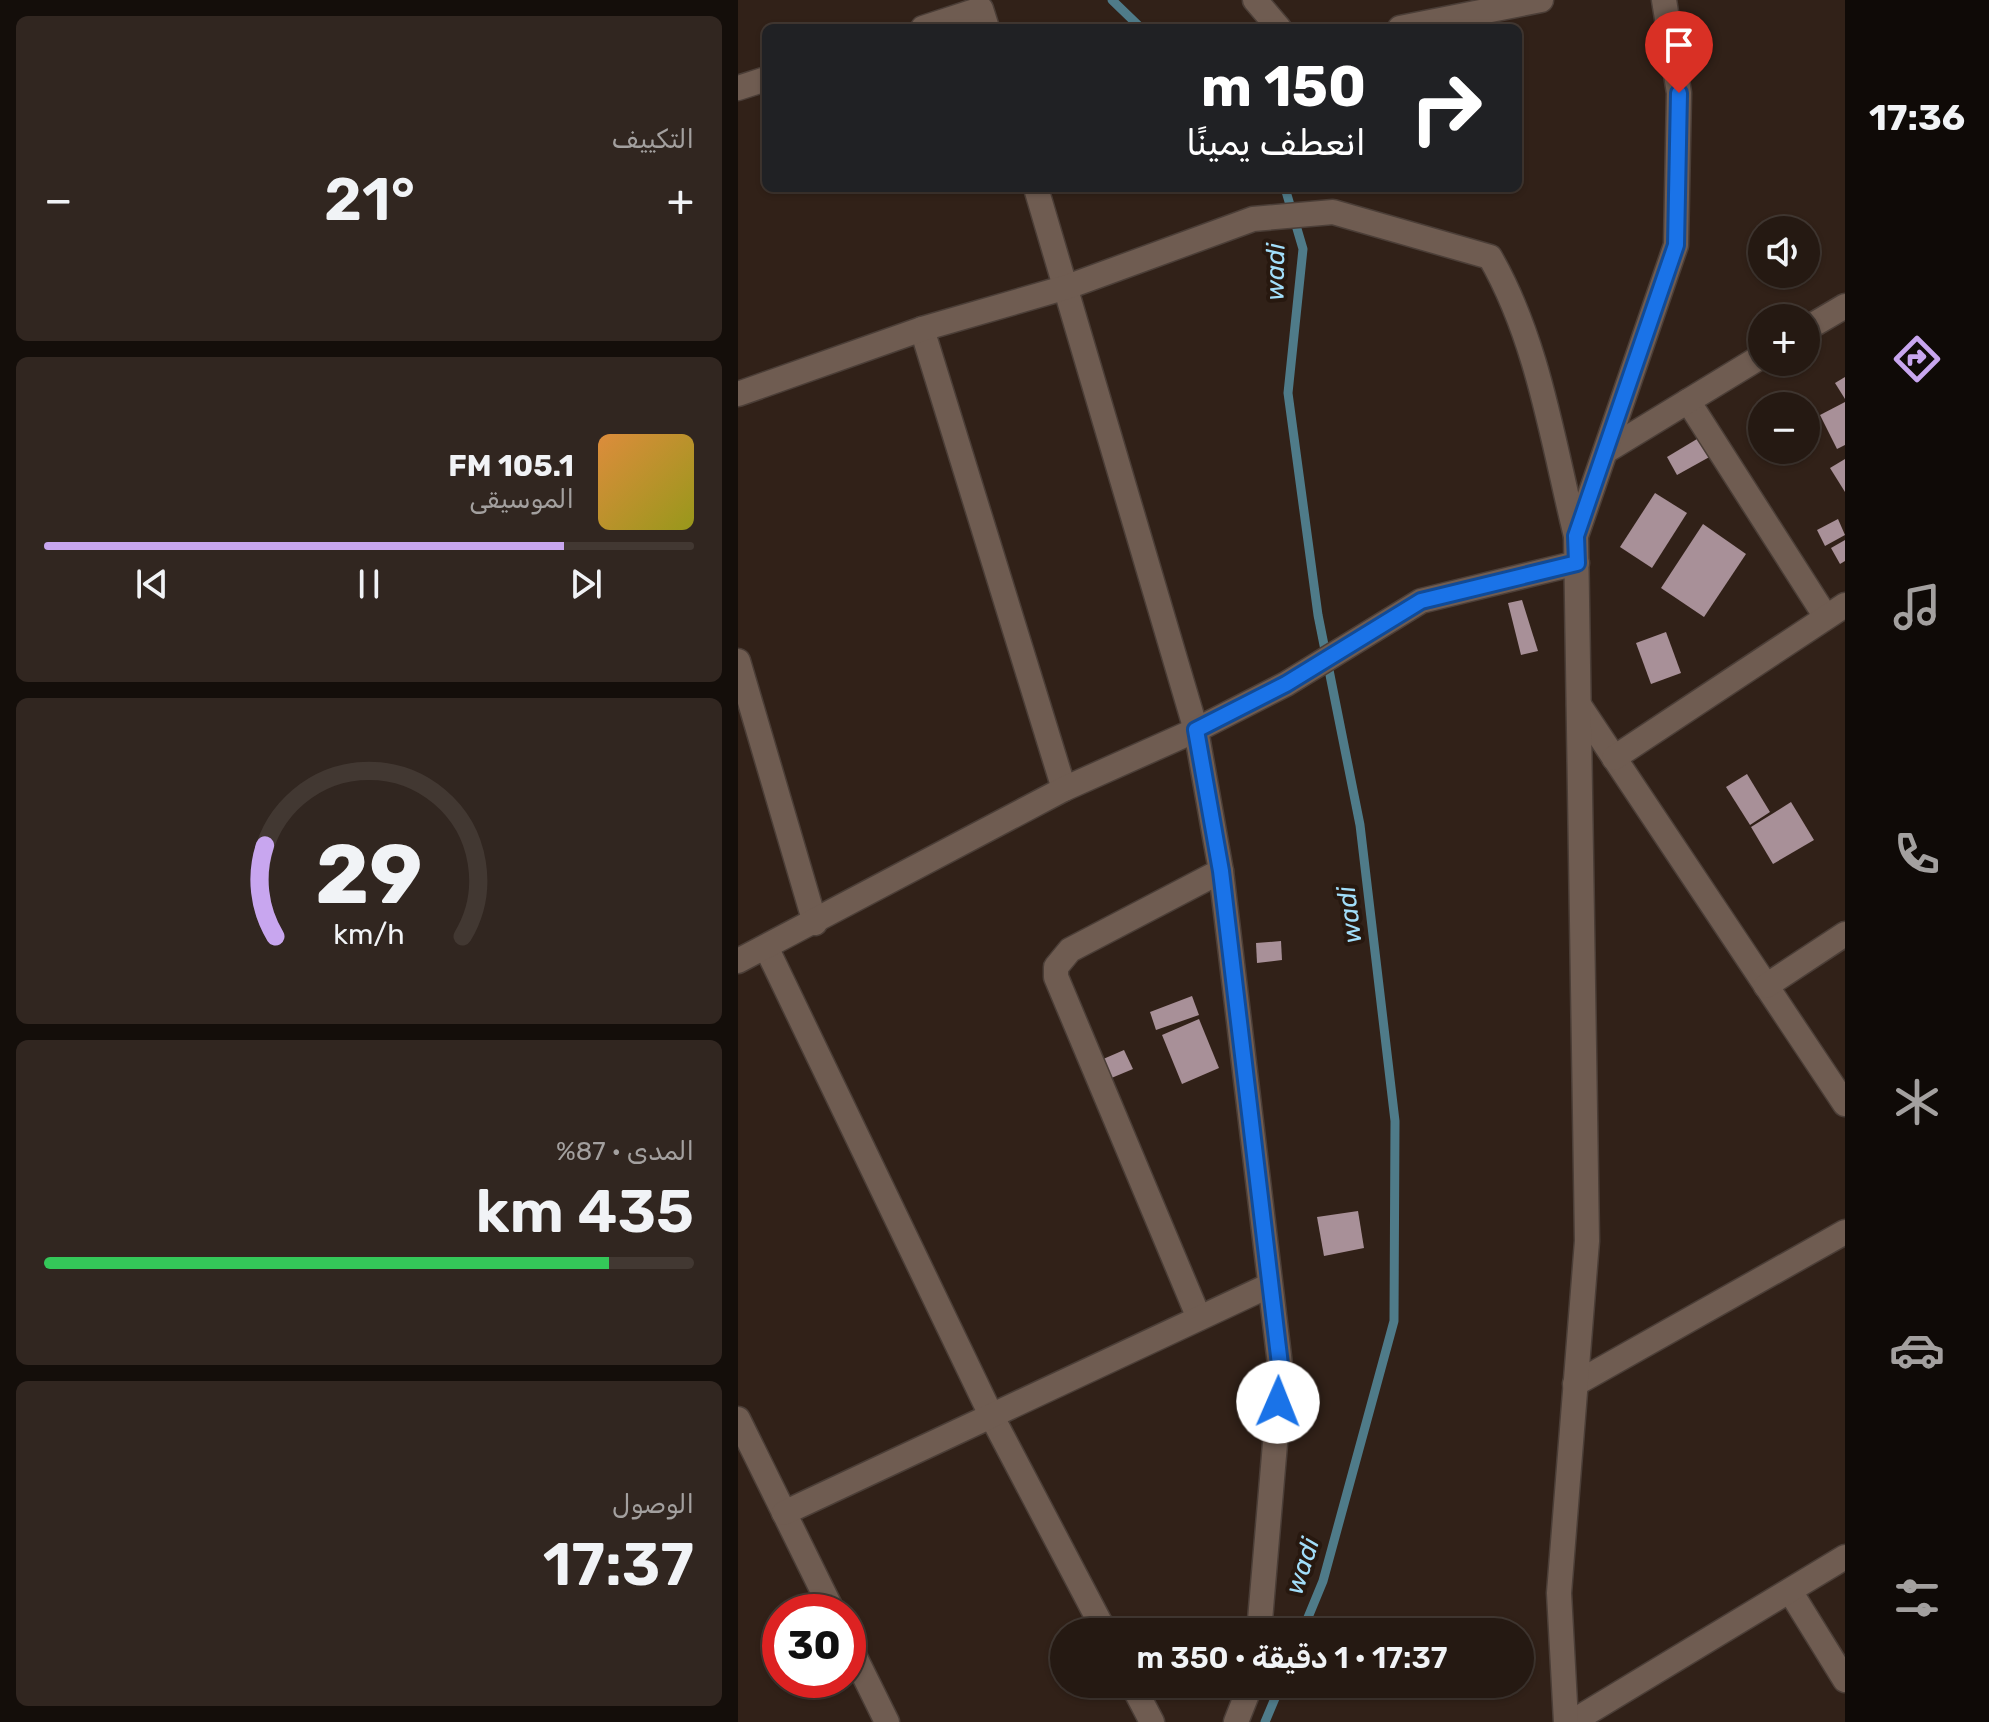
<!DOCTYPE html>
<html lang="ar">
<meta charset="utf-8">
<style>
body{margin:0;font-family:Rubik,Vazirmatn,sans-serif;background:#312620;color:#f1f3f6;direction:rtl;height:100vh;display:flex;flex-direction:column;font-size:30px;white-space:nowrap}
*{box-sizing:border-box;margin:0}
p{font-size:26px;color:#a3a09f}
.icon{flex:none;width:44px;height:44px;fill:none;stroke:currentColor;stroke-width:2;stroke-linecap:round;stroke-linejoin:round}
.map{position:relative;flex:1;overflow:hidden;direction:ltr}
.side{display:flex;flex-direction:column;gap:16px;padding:16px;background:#140e0a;width:738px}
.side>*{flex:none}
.hud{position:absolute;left:24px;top:24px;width:760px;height:168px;border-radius:12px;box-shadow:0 2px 6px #0004,0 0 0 2px #423832;direction:rtl;background:#202124;color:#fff;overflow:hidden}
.buttons{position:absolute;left:1010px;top:216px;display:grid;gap:16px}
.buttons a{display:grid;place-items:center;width:72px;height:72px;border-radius:50%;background:#251912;box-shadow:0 2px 6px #0004,0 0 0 2px #423832;font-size:40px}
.speed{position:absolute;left:24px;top:1594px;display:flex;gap:16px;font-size:40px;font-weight:700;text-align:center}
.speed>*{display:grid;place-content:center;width:104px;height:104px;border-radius:50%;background:#251912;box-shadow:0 2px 6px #0004,0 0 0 2px #423832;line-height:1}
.speed .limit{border:12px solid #d22;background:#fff;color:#111}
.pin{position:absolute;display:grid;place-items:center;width:68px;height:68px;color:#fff;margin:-82px -34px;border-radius:50% 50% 50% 0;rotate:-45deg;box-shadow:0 0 8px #0007}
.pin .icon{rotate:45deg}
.me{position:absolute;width:88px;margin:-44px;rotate:1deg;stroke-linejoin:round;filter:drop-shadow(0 0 6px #0008)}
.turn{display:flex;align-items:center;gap:28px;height:168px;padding:0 24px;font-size:36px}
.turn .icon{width:104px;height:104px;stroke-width:2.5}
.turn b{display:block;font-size:56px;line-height:68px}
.big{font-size:60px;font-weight:600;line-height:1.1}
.side .widget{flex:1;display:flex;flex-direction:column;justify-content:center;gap:12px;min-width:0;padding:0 28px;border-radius:12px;background:#312620}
.side .dial{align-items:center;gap:0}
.dial svg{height:208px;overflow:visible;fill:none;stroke:#423832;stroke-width:7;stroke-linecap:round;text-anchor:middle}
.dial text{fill:#f1f3f6;stroke:none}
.song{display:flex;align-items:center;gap:24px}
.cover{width:96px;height:96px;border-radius:12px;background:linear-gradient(135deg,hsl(30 70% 55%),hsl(60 70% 35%))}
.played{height:8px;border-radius:4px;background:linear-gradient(90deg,#c8a6ef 80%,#423832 80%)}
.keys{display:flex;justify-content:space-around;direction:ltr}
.heat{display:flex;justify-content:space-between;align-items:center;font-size:44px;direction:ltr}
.charge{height:12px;border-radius:6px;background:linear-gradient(90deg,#34c759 87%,#423832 0)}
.trip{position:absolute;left:312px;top:1618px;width:484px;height:80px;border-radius:40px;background:#251912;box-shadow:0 2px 6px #0004,0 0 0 2px #423832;font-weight:600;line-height:80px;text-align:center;direction:rtl}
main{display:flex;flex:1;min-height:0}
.tab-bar{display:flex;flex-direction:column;width:144px;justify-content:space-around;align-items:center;background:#0f0a07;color:#a3a09f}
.tab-bar .icon{width:56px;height:56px}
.tab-bar .active{color:#c8a6ef}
.tab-bar b{font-size:36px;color:#f1f3f6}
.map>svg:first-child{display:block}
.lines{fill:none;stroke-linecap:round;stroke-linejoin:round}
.stream{stroke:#4f7b89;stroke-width:9}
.building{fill:#a89098}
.street-casing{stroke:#4b3e37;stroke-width:27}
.secondary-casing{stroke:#4b3e37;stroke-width:27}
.street{stroke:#6f5c51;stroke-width:24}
.secondary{stroke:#6f5c51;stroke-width:24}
.route-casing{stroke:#114b97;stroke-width:20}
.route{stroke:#1a73e8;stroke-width:14}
.labels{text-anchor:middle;stroke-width:8;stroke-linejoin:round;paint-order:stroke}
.water-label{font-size:26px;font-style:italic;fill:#a2defa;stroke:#27180f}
</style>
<main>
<nav class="tab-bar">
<b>17:36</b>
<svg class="icon active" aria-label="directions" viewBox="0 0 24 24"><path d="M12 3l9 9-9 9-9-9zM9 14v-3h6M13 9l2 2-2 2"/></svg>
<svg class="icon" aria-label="music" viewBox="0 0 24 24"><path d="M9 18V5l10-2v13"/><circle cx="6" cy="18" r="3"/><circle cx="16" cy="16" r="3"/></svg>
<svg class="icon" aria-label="phone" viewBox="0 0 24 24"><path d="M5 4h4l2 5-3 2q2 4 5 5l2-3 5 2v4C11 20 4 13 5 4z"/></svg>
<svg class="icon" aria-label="climate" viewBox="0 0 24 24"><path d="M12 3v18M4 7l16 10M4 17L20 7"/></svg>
<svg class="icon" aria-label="car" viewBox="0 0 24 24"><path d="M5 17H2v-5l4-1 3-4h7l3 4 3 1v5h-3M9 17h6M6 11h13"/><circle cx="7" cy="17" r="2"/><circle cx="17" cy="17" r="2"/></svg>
<svg class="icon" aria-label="filters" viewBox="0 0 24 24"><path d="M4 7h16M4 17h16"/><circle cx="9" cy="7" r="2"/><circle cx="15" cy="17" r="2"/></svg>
</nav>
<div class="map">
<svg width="1107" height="1722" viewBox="0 0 1107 1722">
<rect width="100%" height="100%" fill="#312118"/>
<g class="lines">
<g class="stream">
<path d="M374,0L403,28"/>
<path d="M547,188L565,249L550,393L580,615L622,825L657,1121L656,1321L585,1581L564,1632"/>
<path d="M527,1722L543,1684"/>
</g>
</g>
<g class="building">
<path d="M1107,377V399L1097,383Z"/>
<path d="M1107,402V445L1099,449L1082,415Z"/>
<path d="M964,436L975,455L939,475L929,457Z"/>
<path d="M1107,459V492L1092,468Z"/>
<path d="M917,493L949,513L914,568L882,547Z"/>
<path d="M1100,519L1107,535L1087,546L1079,530Z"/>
<path d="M965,524L1008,554L966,617L923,588Z"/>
<path d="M1107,540V561L1102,564L1093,548Z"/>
<path d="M784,600L800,651L783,655L770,603Z"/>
<path d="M928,632L943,673L913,684L898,643Z"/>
<path d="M1009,774L1032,812L1012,825L988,787Z"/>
<path d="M1053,802L1076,840L1035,864L1013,827Z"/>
<path d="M543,941L544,960L519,963L518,943Z"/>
<path d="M454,996L461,1015L418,1030L412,1012Z"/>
<path d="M461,1019L481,1068L444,1084L424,1035Z"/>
<path d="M386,1050L395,1069L371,1079L363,1060Z"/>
<path d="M620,1211L626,1248L586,1256L579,1217Z"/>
</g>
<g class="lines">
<g class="street-casing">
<g id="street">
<path d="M517,0L541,28"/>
<path d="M185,28L243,9L249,28"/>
<path d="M662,28L803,0"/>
<path d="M0,88L28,79"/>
<path d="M298,188L458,730L483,871L543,1373L521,1632"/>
<path d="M184,329L326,789"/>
<path d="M1068,329L1107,306"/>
<path d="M0,394L184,329L329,287L515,219L595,212L752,257C800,340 815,443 838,536"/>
<path d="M950,401L1088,617"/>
<path d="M868,451L1024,356"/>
<path d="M0,661L77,923"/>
<path d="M841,705L1107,1104"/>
<path d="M876,758L1107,605"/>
<path d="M28,947L253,1415L367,1632"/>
<path d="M0,961L326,789L458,730L548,684L683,601L839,563"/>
<path d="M1028,986L1107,934"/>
<path d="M461,1318L318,977V967L332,950L483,871"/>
<path d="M837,1384L1107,1232"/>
<path d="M0,1419L95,1612"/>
<path d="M46,1513L530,1286"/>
<path d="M1052,1591L1107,1680"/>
<path d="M110,1643L149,1722"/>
<path d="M394,1684L414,1722"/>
<path d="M498,1722L513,1684"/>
<path d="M834,1722L1107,1557"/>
</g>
</g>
<g class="secondary-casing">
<path id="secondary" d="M828,1722L821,1593L849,1241L838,536L938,245L941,93L926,0"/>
</g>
<use href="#street" class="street"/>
<use href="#secondary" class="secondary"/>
</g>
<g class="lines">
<g class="route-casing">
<path id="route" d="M540,1402L543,1373L483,871L458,730L548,684L683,601L839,563L838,536L938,245L941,93"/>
</g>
<use href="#route" class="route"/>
</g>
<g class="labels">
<g class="water-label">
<text transform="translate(537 272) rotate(-89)" y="9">wadi</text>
<text transform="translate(611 915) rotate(-97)" y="9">wadi</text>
<text transform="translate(564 1566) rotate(-72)" y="9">wadi</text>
</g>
</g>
</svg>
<div class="buttons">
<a><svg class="icon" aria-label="sound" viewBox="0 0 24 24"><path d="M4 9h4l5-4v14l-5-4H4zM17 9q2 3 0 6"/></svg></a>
<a>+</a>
<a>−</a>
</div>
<div class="speed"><div class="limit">30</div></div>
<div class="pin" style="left:941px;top:93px;background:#d93025"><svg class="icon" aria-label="arrive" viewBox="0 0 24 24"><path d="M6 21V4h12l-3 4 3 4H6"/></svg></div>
<svg class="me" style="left:540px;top:1402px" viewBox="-20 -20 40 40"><circle r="19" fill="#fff"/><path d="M0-13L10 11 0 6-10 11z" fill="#1a73e8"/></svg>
<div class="trip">17:37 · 1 دقيقة · 350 m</div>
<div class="hud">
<div class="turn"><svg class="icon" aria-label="right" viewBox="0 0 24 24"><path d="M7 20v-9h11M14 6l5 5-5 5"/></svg><div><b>150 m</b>انعطف يمينًا</div></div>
</div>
</div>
<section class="side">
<div class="widget"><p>التكييف</p>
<div class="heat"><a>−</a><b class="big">21°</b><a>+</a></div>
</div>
<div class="widget">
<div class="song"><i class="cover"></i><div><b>105.1 FM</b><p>الموسيقى</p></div></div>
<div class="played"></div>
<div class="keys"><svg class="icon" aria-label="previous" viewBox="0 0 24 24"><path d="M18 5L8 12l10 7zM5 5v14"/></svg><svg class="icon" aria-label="pause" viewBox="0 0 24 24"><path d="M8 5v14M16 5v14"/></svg><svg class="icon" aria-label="next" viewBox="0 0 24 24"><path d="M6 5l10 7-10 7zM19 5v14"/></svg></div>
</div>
<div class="widget dial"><svg viewBox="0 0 100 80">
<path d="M14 69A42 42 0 1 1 86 69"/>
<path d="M14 69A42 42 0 0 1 10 34" stroke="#c8a6ef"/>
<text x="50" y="56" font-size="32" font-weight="700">29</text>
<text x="50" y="72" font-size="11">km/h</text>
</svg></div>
<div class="widget"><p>المدى · 87%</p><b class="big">435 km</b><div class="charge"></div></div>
<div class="widget"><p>الوصول</p><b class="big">17:37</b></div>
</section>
</main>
